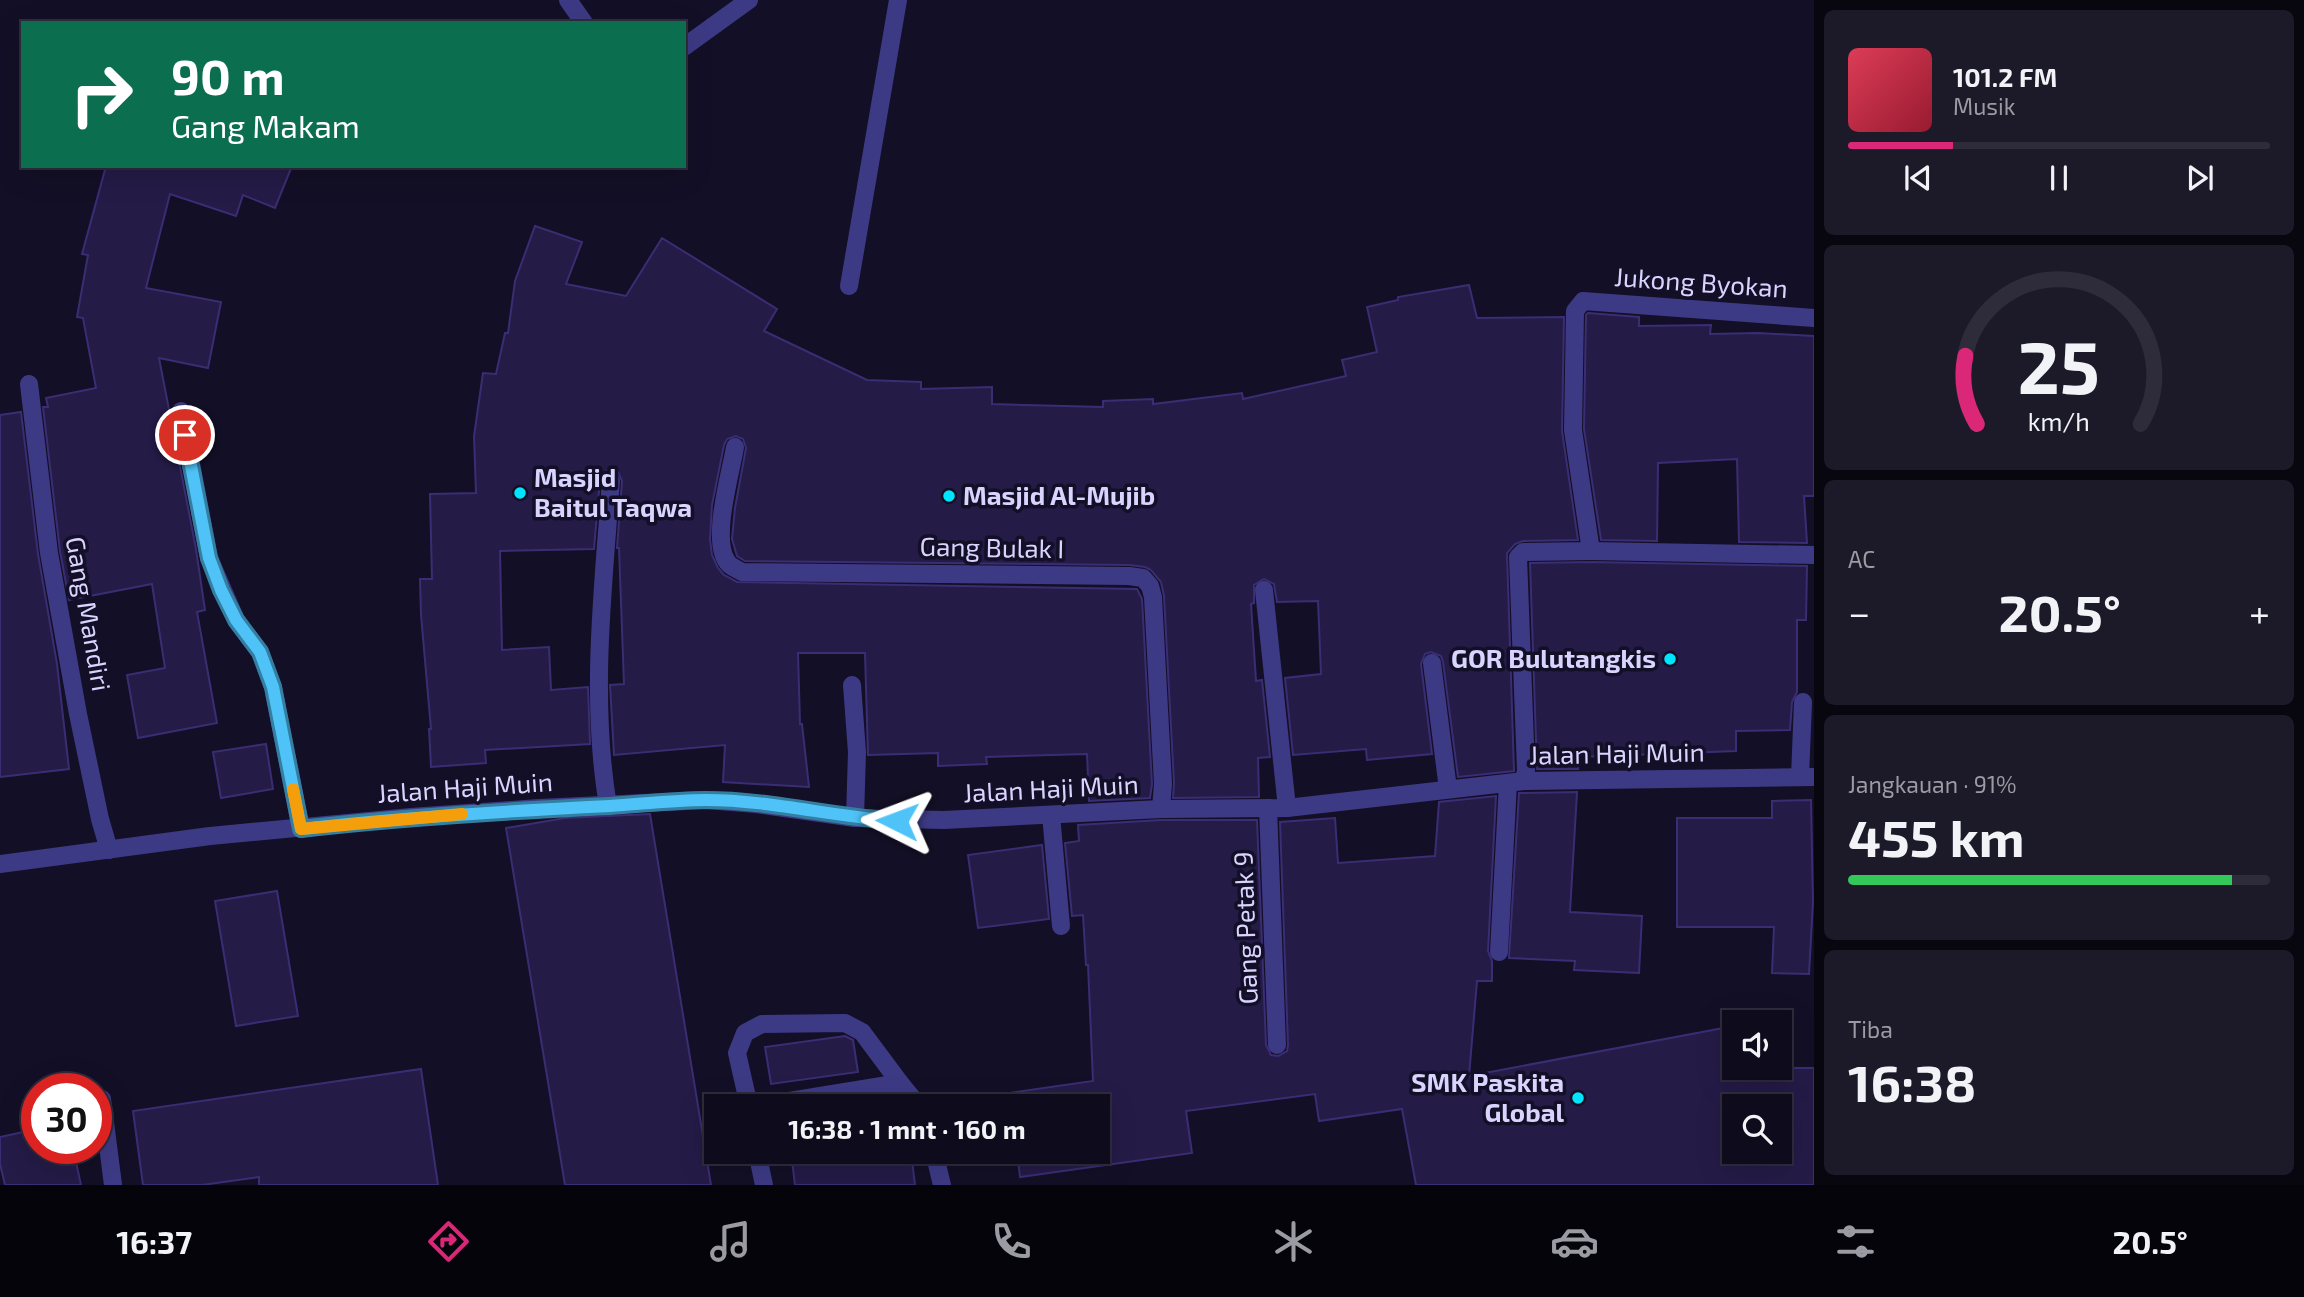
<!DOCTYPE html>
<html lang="id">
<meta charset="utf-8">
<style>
body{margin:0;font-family:"Exo 2",sans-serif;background:#1c1929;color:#f1f3f6;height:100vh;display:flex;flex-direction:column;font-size:26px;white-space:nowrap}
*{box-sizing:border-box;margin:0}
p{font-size:23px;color:#9b9ba3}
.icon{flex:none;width:38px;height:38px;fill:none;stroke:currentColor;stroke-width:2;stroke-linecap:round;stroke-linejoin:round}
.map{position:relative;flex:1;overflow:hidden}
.panel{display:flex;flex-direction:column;gap:10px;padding:10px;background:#08060f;width:490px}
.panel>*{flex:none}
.top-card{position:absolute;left:21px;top:21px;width:665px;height:147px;border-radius:0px;box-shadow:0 7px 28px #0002,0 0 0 2px #2e2b3b;background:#0b6e4f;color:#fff;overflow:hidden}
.fabs{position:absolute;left:1722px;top:1010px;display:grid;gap:14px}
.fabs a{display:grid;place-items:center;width:70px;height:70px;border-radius:0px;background:#0e0b1c;box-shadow:0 7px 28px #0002,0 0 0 2px #2e2b3b;font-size:35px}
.speed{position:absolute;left:21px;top:1073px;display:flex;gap:14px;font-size:35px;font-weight:700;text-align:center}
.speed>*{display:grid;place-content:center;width:91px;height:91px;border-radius:50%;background:#0e0b1c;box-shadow:0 7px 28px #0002,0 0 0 2px #2e2b3b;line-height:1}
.speed .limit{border:10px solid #d22;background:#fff;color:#111}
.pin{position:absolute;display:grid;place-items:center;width:60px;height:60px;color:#fff;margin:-30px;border:4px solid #fff;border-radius:50%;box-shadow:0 2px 7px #0007}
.me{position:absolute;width:77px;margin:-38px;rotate:273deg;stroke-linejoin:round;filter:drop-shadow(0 0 5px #0008)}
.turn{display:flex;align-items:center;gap:24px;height:147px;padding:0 35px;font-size:32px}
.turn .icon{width:91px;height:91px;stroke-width:2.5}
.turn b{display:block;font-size:49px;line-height:60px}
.big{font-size:52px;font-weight:700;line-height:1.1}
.panel .tile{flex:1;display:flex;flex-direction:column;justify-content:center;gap:10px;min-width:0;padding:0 24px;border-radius:10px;background:#1c1929}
.panel .dial{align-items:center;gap:0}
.dial svg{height:182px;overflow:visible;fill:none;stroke:#2e2b3b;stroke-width:7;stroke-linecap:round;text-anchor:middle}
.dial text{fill:#f1f3f6;stroke:none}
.song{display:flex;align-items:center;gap:21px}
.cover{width:84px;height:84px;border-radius:10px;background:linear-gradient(135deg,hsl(350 70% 55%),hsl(350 70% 35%))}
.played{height:7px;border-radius:4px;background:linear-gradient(90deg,#db2777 25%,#2e2b3b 25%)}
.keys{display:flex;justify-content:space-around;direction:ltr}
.heat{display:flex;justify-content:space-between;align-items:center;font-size:38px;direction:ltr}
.charge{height:10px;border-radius:5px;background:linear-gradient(90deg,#34c759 91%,#2e2b3b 0)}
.trip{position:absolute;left:704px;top:1094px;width:406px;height:70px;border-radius:0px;background:#0e0b1c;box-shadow:0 7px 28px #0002,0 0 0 2px #2e2b3b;font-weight:700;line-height:70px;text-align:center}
.dock{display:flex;height:112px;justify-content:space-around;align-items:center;background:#06040b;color:#9b9ba3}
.dock .icon{width:49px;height:49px}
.dock .current{color:#db2777}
.dock b{font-size:32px;color:#f1f3f6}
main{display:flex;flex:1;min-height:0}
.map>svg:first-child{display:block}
.building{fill:#241b47;stroke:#3b2d73;stroke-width:2;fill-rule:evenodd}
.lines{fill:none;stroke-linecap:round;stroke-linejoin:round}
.service{stroke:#3d3a85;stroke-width:18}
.minor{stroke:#3d3a85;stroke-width:18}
.route-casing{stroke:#337fa1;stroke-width:18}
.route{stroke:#4fc3f7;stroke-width:12}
.slow{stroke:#f59e0b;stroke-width:12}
.poi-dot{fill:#00e5ff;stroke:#130f26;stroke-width:2.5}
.labels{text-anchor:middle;stroke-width:7;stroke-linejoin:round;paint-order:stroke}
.street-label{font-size:26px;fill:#d9d4ff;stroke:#130f26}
.poi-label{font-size:26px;font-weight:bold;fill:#d9d4ff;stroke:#130f26;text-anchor:start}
</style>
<main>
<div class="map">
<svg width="1814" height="1185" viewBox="0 0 1814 1185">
<rect width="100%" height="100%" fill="#130f26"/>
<g class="building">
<path d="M106,166H292L275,208L243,195L236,216L170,194L146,288L221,302L208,368L159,358L196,549L205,610L197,612L217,723L138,738L127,675L165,668L152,584L69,600L60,551L43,407H48L46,398L96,388L83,318L77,317L88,255L82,254Z"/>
<path d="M535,226L582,242L566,284L626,296L662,238L777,309L764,331L867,380L921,382V389L992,387V404L1103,407V401L1153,399V404L1242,393L1243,399L1346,376L1342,360L1377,352L1367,307L1398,300V297L1469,285L1477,318L1564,317L1562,431L1578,540L1523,541L1515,544L1507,553L1514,771L1458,777L1443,662L1441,656L1431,652L1425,654L1421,664L1432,754L1367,760L1366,749L1293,755L1285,678L1321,674L1318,601L1277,602L1274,584L1264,579L1254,585V603L1251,604L1256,681L1262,680L1270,757L1258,758L1259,797L1173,798L1174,783L1164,596L1161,582L1151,570L1145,567L1129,565L745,561L737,556L732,539L735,508L746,448L743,439L736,436L727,439L724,445L712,505L710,539L712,555L718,568L724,575L737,582L1137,589L1142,599L1152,784L1150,798L1089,801L1087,754L986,757L987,764L938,766V753L868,755L865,653H798L800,724H802L809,787L723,782L725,745L614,755L610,685L624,684L619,548H617L622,481L618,472L611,470L606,471L600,479L594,549L500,551L502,650L549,647L551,690L588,687L590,744L485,750L486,763L431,767L429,729H431L421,615L420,579H432L430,494L476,493L474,436L483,373L496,374L505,333H508L515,281Z"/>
<path d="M1588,313L1639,317V326L1711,325L1710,334L1758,333L1814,336V496H1804L1807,543L1739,542L1737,459L1658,463L1657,541L1601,540L1584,429L1586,315Z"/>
<path d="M21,412L38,554L57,664L69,769L0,777V415Z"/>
<path d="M1591,562L1807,566L1806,620H1797V692L1792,702L1790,730L1736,731V751L1579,757L1578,769H1537L1530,563Z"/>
<path d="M266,744L273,789L221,798L213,752Z"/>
<path d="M1577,792L1570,912L1642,916L1639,973L1574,970L1575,961L1509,958L1519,793Z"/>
<path d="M1496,796L1488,951L1492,961V981H1477L1469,1076L1734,1026V1068H1814V1185H1416L1402,1109L1319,1121L1315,1094L1186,1111L1192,1153L1020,1177L1017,1152H1097V1106H1011L1009,1093L1093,1081L1088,965H1086L1083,915L1072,916L1065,843L1079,841L1078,825L1161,820H1257L1266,1045L1271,1055L1278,1056L1287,1051L1288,1045L1280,822L1335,818L1338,863L1435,856L1439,802ZM1734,1106H1780V1152H1734Z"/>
<path d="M1811,800L1813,902L1809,974L1772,973L1774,927H1677V818H1772V801Z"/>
<path d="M650,814L711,1185H565L506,828L565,818Z"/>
<path d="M1042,845L1049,919L978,928L968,855Z"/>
<path d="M277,891L298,1016L236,1026L215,901Z"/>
<path d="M845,1036L853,1040L858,1072L771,1084L765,1047Z"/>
<path d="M421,1069L438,1185H259V1177L202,1185H143L133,1111Z"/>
<path d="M37,1129V1148H73L81,1185H5L0,1164V1137Z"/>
<path d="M791,1152H911L915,1185H795Z"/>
</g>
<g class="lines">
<path class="service" d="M102,1099L113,1185"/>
<g class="minor">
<path d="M568,0L584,23"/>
<path d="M684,47L749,0"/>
<path d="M849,286L898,0"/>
<path d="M29,384L49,553L78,714L100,819L109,850"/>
<path d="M181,411L209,558L236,620L260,652L273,687L301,829"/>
<path d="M735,447C731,473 710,541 728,563C731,567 737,569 742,572L1129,576L1143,578L1150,586L1153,597L1163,784L1161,809"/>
<path d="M1591,551L1814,555"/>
<path d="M1264,590L1287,808"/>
<path d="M1432,663L1448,789"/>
<path d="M852,685L857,752L855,818"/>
<path d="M1800,777L1803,702"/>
<path d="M1524,781L1526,770L1518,557L1523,552L1591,551L1573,430L1575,311L1583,301L1814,318"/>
<path d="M608,806C590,699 603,588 611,481"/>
<path d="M1268,808L1277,1045"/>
<path d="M1051,815L1061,926"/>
<path d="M0,864L210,836L411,817L539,808L707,800L756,804L855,818L944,820L1161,809L1287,808L1524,781L1814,777"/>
<path d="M1499,952L1508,783"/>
<path d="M749,1106L737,1053L745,1033L762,1024L845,1023L862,1032L900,1083"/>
<path d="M758,1106L900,1083L919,1106"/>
<path d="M757,1152L764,1185"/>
<path d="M934,1152L942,1185"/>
</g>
</g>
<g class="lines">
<g class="route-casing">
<path id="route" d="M185,435L209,558L221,590L236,620L260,652L273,687L301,829C404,817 507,811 610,806C642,804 674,800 706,800C770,800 833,817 897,821"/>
</g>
<use href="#route" class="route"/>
<path class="slow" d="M293,789L301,829L462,814"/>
</g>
<g class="poi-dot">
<circle cx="520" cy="493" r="7"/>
<circle cx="949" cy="496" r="7"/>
<circle cx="1670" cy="659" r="7"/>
<circle cx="1578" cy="1098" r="7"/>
</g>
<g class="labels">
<g class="street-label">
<text transform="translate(1701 283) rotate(4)" y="9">Jukong Byokan</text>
<text transform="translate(992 548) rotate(1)" y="9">Gang Bulak I</text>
<text transform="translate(88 614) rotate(80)" y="9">Gang Mandiri</text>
<text transform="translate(1617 754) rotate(-1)" y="9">Jalan Haji Muin</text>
<text transform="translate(465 788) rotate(-4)" y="9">Jalan Haji Muin</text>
<text transform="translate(1051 789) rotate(-3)" y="9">Jalan Haji Muin</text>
<text transform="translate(1246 928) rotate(-92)" y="9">Gang Petak 9</text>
</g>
<g class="poi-label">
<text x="534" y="487">Masjid<tspan x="534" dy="30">Baitul Taqwa</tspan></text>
<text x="963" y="505">Masjid Al-Mujib</text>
<text x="1656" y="668" text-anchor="end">GOR Bulutangkis</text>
<text x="1564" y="1092" text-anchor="end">SMK Paskita<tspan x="1564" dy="30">Global</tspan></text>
</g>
</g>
</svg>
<div class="fabs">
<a><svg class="icon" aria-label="sound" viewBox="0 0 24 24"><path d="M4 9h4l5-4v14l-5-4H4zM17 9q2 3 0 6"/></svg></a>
<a><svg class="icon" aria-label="search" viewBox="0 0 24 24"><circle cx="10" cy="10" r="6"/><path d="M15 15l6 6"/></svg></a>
</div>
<div class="speed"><div class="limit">30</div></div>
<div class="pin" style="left:185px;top:435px;background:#d93025"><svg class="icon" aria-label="arrive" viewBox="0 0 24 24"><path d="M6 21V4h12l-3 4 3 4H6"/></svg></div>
<svg class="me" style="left:897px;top:821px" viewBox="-20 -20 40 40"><path d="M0-17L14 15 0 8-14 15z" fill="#4fc3f7" stroke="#fff" stroke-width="4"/></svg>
<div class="trip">16:38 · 1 mnt · 160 m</div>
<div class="top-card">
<div class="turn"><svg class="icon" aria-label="right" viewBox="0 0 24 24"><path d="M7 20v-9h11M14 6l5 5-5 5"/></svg><div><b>90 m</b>Gang Makam</div></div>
</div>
</div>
<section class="panel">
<div class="tile">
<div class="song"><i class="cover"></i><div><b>101.2 FM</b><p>Musik</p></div></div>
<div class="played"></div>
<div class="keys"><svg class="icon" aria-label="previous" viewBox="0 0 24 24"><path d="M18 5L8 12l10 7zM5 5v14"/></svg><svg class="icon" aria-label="pause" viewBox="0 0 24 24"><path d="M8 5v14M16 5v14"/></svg><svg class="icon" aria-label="next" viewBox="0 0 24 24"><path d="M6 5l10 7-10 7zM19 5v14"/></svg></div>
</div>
<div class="tile dial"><svg viewBox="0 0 100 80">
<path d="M14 69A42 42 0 1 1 86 69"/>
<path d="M14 69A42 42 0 0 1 9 39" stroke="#db2777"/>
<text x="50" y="56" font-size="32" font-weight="700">25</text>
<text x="50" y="72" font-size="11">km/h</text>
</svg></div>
<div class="tile"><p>AC</p>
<div class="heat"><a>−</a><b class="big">20.5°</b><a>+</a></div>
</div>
<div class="tile"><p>Jangkauan · 91%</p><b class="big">455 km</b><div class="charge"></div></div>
<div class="tile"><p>Tiba</p><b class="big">16:38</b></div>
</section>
</main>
<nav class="dock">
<b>16:37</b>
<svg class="icon current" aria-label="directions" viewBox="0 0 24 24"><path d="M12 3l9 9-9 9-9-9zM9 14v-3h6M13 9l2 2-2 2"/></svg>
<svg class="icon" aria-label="music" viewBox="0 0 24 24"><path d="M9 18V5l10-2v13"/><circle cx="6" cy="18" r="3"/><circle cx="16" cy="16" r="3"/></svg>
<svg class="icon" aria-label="phone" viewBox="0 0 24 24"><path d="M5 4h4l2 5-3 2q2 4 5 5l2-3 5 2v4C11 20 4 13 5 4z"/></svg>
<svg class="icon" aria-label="climate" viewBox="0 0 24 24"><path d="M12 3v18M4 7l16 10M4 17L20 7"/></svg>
<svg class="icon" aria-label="car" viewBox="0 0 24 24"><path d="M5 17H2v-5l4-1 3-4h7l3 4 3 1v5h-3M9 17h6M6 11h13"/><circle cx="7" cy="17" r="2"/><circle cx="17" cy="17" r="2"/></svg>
<svg class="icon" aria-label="filters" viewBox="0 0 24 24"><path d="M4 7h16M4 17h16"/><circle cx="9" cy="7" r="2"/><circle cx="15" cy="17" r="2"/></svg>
<b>20.5°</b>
</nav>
